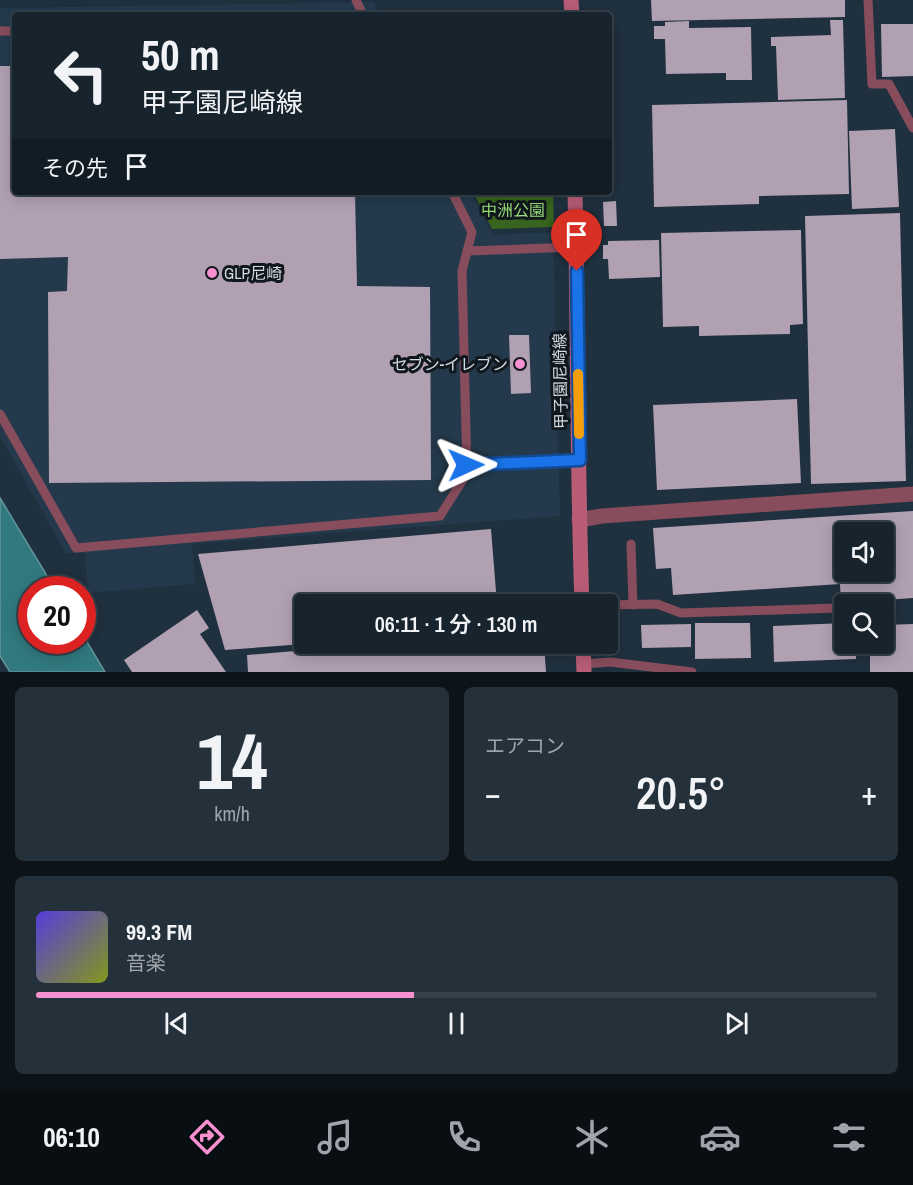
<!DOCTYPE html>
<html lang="ja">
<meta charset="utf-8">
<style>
body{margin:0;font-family:"Archivo Narrow","Noto Sans JP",sans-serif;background:#24303a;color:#f1f3f6;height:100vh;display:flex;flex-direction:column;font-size:22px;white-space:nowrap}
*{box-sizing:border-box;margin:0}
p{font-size:20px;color:#9ea4aa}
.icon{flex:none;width:33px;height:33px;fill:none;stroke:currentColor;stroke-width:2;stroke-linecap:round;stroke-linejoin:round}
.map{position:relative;height:672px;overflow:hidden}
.panel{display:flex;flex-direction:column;gap:15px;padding:15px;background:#0d1419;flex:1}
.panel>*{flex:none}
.top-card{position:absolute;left:12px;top:12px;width:600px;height:183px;border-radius:6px;box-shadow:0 3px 15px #0003,0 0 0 2px #36414a;background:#17242e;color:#f1f3f6;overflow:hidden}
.buttons{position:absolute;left:834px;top:522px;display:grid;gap:12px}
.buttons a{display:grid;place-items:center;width:60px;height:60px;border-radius:6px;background:#17242e;box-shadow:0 3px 15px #0003,0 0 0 2px #36414a;font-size:30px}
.speed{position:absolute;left:18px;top:576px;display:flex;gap:12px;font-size:30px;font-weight:700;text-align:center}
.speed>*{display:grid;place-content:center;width:78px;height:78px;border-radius:50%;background:#17242e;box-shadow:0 3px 15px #0003,0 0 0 2px #36414a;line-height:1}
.speed .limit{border:9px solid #d22;background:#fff;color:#111}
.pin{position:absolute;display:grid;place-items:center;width:51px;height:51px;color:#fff;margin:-62px -26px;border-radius:50% 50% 50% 0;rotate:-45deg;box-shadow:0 0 6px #0007}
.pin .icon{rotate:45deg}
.me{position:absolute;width:66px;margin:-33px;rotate:89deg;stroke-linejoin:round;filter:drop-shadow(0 0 4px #0008)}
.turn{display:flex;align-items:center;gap:21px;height:126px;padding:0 30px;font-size:27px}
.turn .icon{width:78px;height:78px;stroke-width:2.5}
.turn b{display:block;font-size:42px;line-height:51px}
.then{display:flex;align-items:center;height:57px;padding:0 30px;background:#0003;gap:12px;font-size:22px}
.big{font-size:45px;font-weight:600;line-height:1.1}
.panel .card{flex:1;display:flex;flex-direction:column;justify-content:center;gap:9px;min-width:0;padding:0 21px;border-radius:9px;background:#24303a}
.panel .dial{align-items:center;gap:0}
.dial b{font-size:78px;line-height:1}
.song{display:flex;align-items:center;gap:18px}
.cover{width:72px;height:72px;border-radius:9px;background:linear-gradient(135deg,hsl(250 70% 55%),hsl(70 70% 35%))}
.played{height:6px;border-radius:3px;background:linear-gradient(90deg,#f690cf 45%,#36414a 45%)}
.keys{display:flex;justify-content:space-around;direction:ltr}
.heat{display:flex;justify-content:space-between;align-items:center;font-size:33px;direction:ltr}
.panel .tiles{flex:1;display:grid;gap:15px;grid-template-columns:1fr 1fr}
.card:last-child{grid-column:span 2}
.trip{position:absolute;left:294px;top:594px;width:324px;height:60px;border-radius:6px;background:#17242e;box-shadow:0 3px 15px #0003,0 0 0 2px #36414a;font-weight:600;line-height:60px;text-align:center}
.menu{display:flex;height:96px;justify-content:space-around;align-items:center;background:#090e12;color:#9ea4aa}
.menu .icon{width:42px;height:42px}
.menu .on{color:#f690cf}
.menu b{font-size:27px;color:#f1f3f6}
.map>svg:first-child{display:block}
.built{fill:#243a4c}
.green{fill:#37641e}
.water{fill:#31797e;stroke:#61969d;stroke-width:1.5}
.building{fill:#b19fb2;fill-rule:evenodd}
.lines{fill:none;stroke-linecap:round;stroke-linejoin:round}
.service{stroke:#884d5d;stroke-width:9}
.minor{stroke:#884d5d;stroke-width:15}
.secondary{stroke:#b95d77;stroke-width:15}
.route-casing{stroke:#114b97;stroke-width:15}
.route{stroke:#1a73e8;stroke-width:10}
.slow{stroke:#f59e0b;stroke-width:10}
.poi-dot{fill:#f690cf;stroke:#10171d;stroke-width:2}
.labels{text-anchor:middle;stroke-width:6;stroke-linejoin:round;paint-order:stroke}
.park-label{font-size:16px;fill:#98dc78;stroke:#10171d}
.poi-label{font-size:16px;fill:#d0dbe4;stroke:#10171d;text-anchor:start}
.street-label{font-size:16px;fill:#d0dbe4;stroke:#10171d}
</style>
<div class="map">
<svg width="913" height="672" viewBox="0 0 913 672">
<rect width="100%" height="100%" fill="#1f303e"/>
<path class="built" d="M374,2L380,15H15V192H471L493,235L553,232L560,516L192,544L195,584L88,593L85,553H66L0,437V8Z"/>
<path class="green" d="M473,192H553L554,227L492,229Z"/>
<path class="water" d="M0,498L55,589L32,590V640H82L83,635L105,672H10L0,656Z"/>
<g class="building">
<path d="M651,0H845V17L652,21Z"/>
<path d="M830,20H843L845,98L778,100L776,46H771V37L831,35Z"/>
<path d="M689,21V28L751,27L752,80H726V73L666,74L665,39H654V26H665V22Z"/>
<path d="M881,24H913V76L882,77Z"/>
<path d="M0,66H15V192H355L357,286L430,287L431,480L49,483L48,292L67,291L68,257L0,259Z"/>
<path d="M847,100L849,194L759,196V204L654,207L652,105Z"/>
<path d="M895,129L899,207L852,209L849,131Z"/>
<path d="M616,201L617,226H604L603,202Z"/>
<path d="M900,213L906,481L811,484L805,216Z"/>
<path d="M801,230L803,324L790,325V334L699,336V326L663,327L661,233Z"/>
<path d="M659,240L660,277L609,279L608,259H603V245H608V241Z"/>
<path d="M509,335H529L531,393L511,394Z"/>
<path d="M797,399L801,483L657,490L653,405Z"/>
<path d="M913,511V598L841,603L840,584L673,595L671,568L656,569L653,528ZM844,532H884V572H844Z"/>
<path d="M491,529L497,604H304V644L225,650L198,554Z"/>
<path d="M197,610L209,628L200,634L226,672H132L124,660Z"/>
<path d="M695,623H750L751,658L695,659Z"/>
<path d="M844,623V644H856V659L774,662L773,626Z"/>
<path d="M691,624V647L642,648L641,625Z"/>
<path d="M913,624V672H870V644H884V625Z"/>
<path d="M377,644H544L546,672H248L247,655Z"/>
</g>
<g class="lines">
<g class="service">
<path d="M356,0L363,15"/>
<path d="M868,0L872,84H889L913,128"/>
<path d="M0,31H15"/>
<path d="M467,251L576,247"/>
<path d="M0,414L76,548L440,516L467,473L462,271L472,232L452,192"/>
<path d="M466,465L580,460"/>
<path d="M631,544L633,605"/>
<path d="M608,605L657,604L681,613L837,608"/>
<path d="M584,664L610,662L692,672"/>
</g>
<path class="minor" d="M579,520L602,516L913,494"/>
<g class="secondary">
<path d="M571,0L572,15"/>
<path d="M575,192C578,329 577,467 582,604"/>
<path d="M583,644L584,672"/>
</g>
</g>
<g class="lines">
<g class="route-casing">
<path id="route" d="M466,465L580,460L577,271"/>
</g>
<use href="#route" class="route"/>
<path class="slow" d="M578,374L579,434"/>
</g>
<g class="poi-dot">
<circle cx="212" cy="273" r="6"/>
<circle cx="520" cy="364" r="6"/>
</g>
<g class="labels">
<g class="park-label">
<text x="513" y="216">中洲公園</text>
</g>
<g class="poi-label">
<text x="224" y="279">GLP尼崎</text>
<text x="508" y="370" text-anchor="end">セブン-イレブン</text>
</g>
<g class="street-label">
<text transform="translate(560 381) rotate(-91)" y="6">甲子園尼崎線</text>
</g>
</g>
</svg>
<div class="buttons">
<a><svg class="icon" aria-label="sound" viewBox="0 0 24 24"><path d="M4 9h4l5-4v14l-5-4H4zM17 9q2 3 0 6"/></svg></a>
<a><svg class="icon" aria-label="search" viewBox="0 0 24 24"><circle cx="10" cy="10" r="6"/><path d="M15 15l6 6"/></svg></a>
</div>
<div class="speed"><div class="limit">20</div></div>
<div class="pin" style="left:577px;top:271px;background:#d93025"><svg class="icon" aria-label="arrive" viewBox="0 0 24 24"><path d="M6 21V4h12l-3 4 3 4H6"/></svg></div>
<svg class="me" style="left:466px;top:465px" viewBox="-20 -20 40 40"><path d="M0-17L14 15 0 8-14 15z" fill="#1a73e8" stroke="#fff" stroke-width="4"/></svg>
<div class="trip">06:11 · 1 分 · 130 m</div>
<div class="top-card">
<div class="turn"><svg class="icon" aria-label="left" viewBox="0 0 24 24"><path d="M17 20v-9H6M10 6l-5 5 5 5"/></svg><div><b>50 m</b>甲子園尼崎線</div></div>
<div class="then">その先<svg class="icon" aria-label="arrive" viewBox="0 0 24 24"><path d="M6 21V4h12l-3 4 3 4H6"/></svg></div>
</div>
</div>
<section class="panel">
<div class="tiles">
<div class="card dial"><b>14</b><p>km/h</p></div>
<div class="card"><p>エアコン</p>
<div class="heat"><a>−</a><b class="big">20.5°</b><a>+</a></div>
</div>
<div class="card">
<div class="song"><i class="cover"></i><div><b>99.3 FM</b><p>音楽</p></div></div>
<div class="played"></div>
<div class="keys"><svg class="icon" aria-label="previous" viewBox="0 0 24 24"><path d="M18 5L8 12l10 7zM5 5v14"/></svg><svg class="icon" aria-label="pause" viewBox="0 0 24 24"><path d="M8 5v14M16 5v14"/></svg><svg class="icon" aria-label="next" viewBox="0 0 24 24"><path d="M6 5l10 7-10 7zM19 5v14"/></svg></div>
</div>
</div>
</section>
<nav class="menu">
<b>06:10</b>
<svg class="icon on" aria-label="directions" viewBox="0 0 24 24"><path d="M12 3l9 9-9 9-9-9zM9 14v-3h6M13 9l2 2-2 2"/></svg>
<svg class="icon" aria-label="music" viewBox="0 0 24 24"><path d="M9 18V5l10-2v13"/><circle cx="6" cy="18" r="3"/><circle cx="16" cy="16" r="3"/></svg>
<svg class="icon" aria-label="phone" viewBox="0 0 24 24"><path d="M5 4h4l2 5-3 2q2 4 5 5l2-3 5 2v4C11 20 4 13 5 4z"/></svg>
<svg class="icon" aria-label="climate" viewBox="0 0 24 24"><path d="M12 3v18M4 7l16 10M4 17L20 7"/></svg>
<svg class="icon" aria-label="car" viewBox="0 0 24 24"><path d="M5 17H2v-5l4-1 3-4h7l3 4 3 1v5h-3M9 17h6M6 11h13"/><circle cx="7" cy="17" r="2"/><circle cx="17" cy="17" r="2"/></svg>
<svg class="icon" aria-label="filters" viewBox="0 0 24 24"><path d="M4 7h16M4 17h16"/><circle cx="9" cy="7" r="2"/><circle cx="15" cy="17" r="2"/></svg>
</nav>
